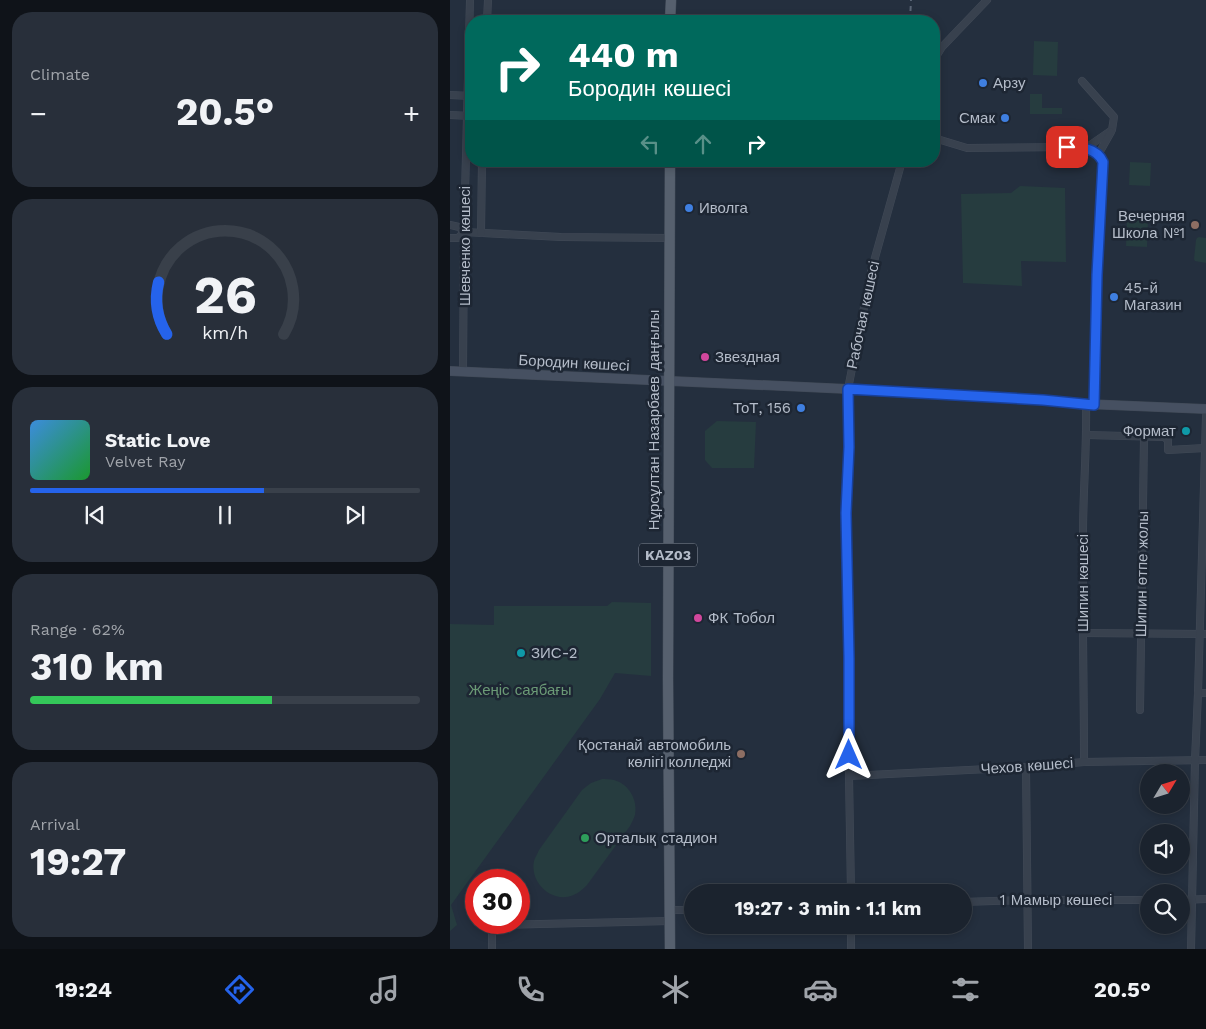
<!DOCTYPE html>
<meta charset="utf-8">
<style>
body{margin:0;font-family:"Work Sans",sans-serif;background:#282f3a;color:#f1f3f6;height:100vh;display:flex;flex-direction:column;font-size:19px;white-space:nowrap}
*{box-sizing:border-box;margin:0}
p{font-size:16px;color:#a0a4aa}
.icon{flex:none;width:28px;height:28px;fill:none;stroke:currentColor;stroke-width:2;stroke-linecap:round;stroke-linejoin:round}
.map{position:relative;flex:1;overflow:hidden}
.sheet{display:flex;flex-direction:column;gap:12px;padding:12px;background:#0f1319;width:450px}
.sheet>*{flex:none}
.guide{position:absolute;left:15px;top:15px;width:475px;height:152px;border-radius:20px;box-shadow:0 2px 8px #0003,0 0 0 1px #39404a;background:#00695c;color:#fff;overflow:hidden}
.needle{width:32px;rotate:52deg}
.buttons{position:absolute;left:690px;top:764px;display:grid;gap:10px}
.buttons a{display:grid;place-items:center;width:50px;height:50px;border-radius:50%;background:#1b232e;box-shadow:0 2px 8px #0003,0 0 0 1px #39404a;font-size:25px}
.speed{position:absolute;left:15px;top:869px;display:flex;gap:10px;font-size:25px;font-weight:700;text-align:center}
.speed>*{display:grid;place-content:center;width:65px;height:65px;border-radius:50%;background:#1b232e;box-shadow:0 2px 8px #0003,0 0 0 1px #39404a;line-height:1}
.speed .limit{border:8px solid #d22;background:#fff;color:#111}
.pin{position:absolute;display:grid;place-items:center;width:42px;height:42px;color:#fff;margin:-21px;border-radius:10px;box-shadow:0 2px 8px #0006}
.me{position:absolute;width:55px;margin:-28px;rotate:0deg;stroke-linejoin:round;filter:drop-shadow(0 0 4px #0008)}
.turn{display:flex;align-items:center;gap:18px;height:105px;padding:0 20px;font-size:22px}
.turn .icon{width:65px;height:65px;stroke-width:2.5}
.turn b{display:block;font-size:35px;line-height:42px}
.lanes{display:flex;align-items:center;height:48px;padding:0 20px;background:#0003;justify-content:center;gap:25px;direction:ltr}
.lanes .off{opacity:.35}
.big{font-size:38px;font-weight:700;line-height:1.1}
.sheet .card{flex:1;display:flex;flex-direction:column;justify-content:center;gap:8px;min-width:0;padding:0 18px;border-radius:20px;background:#282f3a}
.sheet .dial{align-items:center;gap:0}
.dial svg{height:130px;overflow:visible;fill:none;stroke:#39404a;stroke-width:7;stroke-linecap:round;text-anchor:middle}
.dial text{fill:#f1f3f6;stroke:none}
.song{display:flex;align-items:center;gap:15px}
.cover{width:60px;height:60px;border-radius:8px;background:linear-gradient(135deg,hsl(210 70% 55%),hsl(130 70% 35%))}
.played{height:5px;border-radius:2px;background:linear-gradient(90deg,#2563eb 60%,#39404a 60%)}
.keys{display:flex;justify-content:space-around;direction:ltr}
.heat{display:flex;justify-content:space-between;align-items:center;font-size:28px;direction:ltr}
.charge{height:8px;border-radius:4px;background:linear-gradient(90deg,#34c759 62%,#39404a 0)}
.trip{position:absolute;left:234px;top:884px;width:288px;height:50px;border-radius:25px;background:#1b232e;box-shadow:0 2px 8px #0003,0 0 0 1px #39404a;font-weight:700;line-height:50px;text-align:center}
.dock{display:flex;height:80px;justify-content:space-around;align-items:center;background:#0b0e12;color:#a0a4aa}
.dock .icon{width:35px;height:35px}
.dock .selected{color:#2563eb}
.dock b{font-size:22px;color:#f1f3f6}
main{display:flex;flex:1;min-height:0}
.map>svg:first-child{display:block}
.green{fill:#263c3f}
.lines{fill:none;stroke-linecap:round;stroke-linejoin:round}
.street-casing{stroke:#414a57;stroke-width:8}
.secondary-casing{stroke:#414a57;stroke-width:10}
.primary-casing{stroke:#414a57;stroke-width:11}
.street{stroke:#38414e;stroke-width:7}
.secondary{stroke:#465061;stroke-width:9}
.primary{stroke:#56606e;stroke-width:10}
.rail{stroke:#5a6575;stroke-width:2;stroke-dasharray:5 5;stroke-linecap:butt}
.route-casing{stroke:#184099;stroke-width:12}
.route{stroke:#2563eb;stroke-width:9}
.shop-dot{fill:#3f7fe0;stroke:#1d2633;stroke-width:2}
.education-dot{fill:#8d6e63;stroke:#1d2633;stroke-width:2}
.hotel-dot{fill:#d1479c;stroke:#1d2633;stroke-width:2}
.culture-dot{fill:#0f9aa8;stroke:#1d2633;stroke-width:2}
.leisure-dot{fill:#2e9e5b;stroke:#1d2633;stroke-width:2}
.labels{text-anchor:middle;stroke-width:5;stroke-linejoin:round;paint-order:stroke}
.shield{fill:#1d2633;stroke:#878f9c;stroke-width:1}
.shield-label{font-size:14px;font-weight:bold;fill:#b4bcc9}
.poi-label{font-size:15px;fill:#b4bcc9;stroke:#1d2633;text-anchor:start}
.street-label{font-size:15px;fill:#b4bcc9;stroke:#1d2633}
.park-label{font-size:15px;fill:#6b9a76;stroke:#1d2633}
</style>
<main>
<section class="sheet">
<div class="card"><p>Climate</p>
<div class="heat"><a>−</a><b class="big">20.5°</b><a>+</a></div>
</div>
<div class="card dial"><svg viewBox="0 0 100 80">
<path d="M14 69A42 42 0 1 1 86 69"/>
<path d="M14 69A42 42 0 0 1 9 37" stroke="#2563eb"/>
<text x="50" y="56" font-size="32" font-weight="700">26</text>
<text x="50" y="72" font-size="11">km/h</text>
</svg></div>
<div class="card">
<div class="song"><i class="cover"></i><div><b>Static Love</b><p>Velvet Ray</p></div></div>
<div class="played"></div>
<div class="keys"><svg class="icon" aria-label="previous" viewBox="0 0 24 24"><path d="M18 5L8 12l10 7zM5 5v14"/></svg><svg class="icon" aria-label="pause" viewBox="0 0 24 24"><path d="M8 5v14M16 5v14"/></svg><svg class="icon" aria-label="next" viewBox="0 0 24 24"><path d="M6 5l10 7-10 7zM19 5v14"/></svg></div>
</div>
<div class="card"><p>Range · 62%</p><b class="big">310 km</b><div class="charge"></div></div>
<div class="card"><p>Arrival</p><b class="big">19:27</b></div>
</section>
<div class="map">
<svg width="756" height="949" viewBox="0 0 756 949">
<rect width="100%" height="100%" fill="#242f3e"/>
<g class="green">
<path d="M584,41L608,42L607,76L583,75Z"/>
<path d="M580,94H592V108H612V114H580Z"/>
<path d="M680,162L701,163L700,186L679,185Z"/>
<path d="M570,186L615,188L616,262L571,261L572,286L513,283L511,194L561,193Z"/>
<path d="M677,218H698L697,247L676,246Z"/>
<path d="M749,237L756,238V263L745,261L744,259L746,240L747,238Z"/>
<path d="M267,421L306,422L304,468H262L255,460V431Z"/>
<path d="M162,602L201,603V676L165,673L150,699L1,905L7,925L0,931V624L44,625V606H157Z"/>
<path d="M152,779C156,779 160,779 164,780C179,784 188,800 185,815C184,818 182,822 180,826L137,885C131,891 125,896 116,897C97,899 80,880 84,861C85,857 88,853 89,850L132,790L141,783Z"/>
</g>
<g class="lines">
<g class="street-casing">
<g id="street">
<path d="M37,21L38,0"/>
<path d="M484,60L492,47L537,0"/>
<path d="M632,81L664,117L662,130L636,148"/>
<path d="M0,95L21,96"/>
<path d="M0,115L21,116"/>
<path d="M484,138L517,148L622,147C634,148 647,149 653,161L647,275L644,405"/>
<path d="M648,155L661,132"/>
<path d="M0,225L9,227L14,232"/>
<path d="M14,232L111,237L220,238"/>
<path d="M31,233L32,161"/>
<path d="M0,238H8L14,232"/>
<path d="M13,372L14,232L20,0"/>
<path d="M637,435L714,437L718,440V450L755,448"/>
<path d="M633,633L756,634"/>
<path d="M748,693H756"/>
<path d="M690,710L694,437"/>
<path d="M634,762C634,686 632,610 633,534C633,491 637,448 636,404"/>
<path d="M576,767L578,949"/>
<path d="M399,776L576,767L634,762L756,760"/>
<path d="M401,892L399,776V658L396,513L399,447L398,389L421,272L452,161"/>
<path d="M731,900L756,899"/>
<path d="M512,902L577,900H699"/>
<path d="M220,910H242"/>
<path d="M42,949V925L220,921"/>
<path d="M401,949V925"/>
<path d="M741,949L745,760L748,693L756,416"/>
</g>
</g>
<g class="secondary-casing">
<path id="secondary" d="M0,371L398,389L593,400L636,404L756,409"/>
</g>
<g class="primary-casing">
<g id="primary">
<path d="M220,21L221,0"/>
<path d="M220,161L218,679L220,949"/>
</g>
</g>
<use href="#street" class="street"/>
<use href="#secondary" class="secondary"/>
<use href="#primary" class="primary"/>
<path class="rail" d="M460,21L461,0"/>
</g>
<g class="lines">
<g class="route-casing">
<path id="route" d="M399,755V658L396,513L399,447L398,389L593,400L644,405L647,275L653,162C647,148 631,147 617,147"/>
</g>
<use href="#route" class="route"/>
</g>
<g class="shop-dot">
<circle cx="533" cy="83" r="5"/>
<circle cx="555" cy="118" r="5"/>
<circle cx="239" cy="208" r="5"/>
<circle cx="664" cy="297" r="5"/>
<circle cx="351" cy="408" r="5"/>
</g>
<g class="education-dot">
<circle cx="745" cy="225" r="5"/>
<circle cx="291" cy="754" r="5"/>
</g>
<g class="hotel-dot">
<circle cx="255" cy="357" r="5"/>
<circle cx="248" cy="618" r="5"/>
</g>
<g class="culture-dot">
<circle cx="736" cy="431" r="5"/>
<circle cx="71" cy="653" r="5"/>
</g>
<circle class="leisure-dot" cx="135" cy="838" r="5"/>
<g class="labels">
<rect class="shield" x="189" y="543.5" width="58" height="23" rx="4"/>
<g class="shield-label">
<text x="218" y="560">KАZ03</text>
</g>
<g class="poi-label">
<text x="543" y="88">Арзу</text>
<text x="545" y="123" text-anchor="end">Смак</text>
<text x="249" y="213">Иволга</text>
<text x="735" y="221" text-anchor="end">Вечерняя<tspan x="735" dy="17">Школа №1</tspan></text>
<text x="674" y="293">45-й<tspan x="674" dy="17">Магазин</tspan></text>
<text x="265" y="362">Звездная</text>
<text x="341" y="413" text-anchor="end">ТоТ, 156</text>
<text x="726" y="436" text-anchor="end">Формат</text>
<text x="258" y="623">ФК Тобол</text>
<text x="81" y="658">ЗИС-2</text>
<text x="281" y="750" text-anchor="end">Қостанай автомобиль<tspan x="281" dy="17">көлігі колледжі</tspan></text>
<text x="145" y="843">Орталық стадион</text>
</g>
<g class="street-label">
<text transform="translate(15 246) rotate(-90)" y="5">Шевченко көшесі</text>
<text transform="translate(413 315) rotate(-78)" y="5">Рабочая көшесі</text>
<text transform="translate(124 363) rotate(3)" y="5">Бородин көшесі</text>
<text transform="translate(204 420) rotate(-90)" y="5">Нұрсұлтан Назарбаев даңғылы</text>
<text transform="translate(692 574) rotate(-89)" y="5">Шипин өтпе жолы</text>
<text transform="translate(633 583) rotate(-90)" y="5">Шипин көшесі</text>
<text transform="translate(577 766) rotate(-4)" y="5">Чехов көшесі</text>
<text x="606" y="905">1 Мамыр көшесі</text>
</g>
<g class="park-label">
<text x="70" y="695">Жеңіс саябағы</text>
</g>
</g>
</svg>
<div class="buttons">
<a><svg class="needle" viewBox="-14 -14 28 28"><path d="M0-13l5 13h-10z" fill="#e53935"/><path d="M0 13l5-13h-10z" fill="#a0a4aa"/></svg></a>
<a><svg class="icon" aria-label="sound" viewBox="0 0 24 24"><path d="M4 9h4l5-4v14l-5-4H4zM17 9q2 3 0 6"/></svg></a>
<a><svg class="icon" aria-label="search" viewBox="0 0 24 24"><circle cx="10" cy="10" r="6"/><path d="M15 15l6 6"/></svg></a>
</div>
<div class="speed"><div class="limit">30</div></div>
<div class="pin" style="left:617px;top:147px;background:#d93025"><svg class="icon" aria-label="arrive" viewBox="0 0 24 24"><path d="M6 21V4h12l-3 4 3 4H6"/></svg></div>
<svg class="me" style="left:399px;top:755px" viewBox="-20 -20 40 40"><path d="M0-17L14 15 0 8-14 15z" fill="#2563eb" stroke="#fff" stroke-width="4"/></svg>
<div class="trip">19:27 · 3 min · 1.1 km</div>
<div class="guide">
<div class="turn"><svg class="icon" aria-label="right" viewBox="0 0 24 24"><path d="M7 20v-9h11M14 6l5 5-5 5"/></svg><div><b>440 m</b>Бородин көшесі</div></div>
<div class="lanes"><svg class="icon off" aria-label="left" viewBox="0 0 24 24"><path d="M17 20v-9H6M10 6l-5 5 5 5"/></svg><svg class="icon off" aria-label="ahead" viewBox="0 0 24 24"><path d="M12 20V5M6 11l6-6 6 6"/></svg><svg class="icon" aria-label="right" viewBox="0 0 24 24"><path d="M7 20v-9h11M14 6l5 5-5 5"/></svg></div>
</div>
</div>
</main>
<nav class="dock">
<b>19:24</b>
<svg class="icon selected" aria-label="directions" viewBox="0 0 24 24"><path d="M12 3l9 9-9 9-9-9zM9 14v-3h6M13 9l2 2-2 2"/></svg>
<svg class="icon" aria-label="music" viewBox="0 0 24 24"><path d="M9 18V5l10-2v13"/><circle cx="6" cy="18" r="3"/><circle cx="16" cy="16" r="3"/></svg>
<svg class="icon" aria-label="phone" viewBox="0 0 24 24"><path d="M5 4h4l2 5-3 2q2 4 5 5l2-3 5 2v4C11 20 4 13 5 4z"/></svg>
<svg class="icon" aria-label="climate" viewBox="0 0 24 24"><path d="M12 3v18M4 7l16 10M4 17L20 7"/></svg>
<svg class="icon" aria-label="car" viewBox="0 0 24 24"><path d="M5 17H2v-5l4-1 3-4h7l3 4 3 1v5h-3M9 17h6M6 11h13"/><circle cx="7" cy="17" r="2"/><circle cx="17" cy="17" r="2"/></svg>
<svg class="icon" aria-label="filters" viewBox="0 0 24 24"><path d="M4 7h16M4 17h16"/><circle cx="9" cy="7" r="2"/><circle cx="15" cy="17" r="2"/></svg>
<b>20.5°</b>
</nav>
